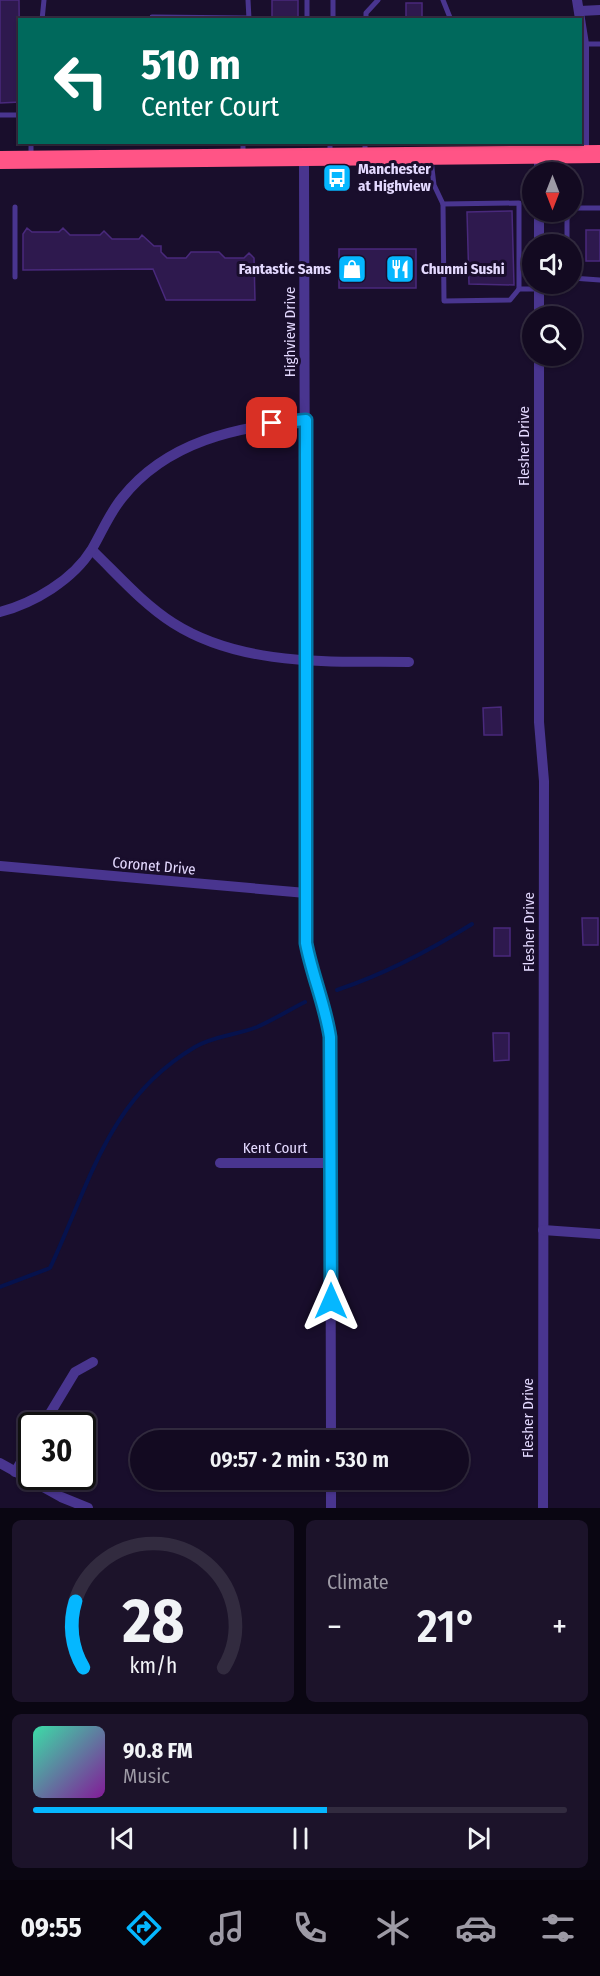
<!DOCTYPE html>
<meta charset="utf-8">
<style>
body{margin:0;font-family:"Fira Sans Condensed",sans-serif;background:#1c132a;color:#f1f3f6;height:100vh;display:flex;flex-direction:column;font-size:22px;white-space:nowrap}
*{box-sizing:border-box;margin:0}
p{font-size:20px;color:#9d9aa5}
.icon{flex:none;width:33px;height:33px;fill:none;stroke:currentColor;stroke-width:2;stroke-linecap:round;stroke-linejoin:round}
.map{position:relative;height:1508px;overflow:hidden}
.sheet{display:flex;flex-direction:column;gap:12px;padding:12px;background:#0a0612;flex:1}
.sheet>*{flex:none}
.guide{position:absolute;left:18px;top:18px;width:564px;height:126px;border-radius:0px;box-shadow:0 2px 4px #0004,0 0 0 2px #322b3f;background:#00695c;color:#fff;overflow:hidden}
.needle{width:39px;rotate:180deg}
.fabs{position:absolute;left:522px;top:162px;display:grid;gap:12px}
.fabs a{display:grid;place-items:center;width:60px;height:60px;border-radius:50%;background:#130a21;box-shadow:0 2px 4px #0004,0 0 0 2px #322b3f;font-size:30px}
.speed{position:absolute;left:18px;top:1412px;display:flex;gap:12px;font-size:30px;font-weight:700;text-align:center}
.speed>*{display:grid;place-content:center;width:78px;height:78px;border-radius:50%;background:#130a21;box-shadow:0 2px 4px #0004,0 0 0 2px #322b3f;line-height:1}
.speed .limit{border:3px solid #111;border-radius:9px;background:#fff;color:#111}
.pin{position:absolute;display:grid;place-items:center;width:51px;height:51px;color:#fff;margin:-26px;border-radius:12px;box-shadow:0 3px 9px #0006}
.me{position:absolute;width:66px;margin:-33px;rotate:0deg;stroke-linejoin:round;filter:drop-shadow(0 0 4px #0008)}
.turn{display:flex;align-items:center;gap:21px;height:126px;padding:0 24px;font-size:27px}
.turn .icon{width:78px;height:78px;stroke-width:2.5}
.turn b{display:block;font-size:42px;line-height:51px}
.big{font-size:45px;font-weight:600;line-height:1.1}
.sheet .tile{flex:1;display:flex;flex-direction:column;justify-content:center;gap:9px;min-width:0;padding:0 21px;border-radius:9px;background:#1c132a}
.sheet .dial{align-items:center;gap:0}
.dial svg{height:156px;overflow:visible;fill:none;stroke:#322b3f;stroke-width:7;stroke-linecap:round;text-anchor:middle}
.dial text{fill:#f1f3f6;stroke:none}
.song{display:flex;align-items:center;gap:18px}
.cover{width:72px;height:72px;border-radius:9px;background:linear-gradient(135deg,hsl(160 70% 55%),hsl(290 70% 35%))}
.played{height:6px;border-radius:3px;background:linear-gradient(90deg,#05b7ff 55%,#322b3f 55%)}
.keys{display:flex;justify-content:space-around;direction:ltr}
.heat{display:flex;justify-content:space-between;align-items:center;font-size:33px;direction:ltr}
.sheet .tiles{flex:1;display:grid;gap:12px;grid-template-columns:1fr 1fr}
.tile:last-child{grid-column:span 2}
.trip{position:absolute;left:130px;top:1430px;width:339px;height:60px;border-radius:30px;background:#130a21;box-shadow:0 2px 4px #0004,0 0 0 2px #322b3f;font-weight:600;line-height:60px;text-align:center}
.tabs{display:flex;height:96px;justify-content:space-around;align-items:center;background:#08040d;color:#9d9aa5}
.tabs .icon{width:42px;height:42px}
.tabs .selected{color:#05b7ff}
.tabs b{font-size:27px;color:#f1f3f6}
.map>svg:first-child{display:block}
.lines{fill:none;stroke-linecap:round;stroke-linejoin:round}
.stream{stroke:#06124d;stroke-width:4}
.building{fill:#2e194e;stroke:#49297c;stroke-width:1.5}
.lane{stroke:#49358f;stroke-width:5}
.street{stroke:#49358f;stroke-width:10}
.highway{stroke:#ff5486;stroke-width:18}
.route-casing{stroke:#0377a6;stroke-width:15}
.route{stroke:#05b7ff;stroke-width:10}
.labels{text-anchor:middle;stroke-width:6;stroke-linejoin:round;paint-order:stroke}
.poi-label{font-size:15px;font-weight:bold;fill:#e4d9ff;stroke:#190e2c;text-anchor:start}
.street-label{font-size:15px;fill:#e4d9ff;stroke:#190e2c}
</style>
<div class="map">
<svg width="600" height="1508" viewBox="0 0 600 1508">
<rect width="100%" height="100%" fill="#190e2c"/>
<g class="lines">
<g class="stream">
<path d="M337,990C382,975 432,949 472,924"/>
<path d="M0,1287L50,1268C90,1183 108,1098 195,1047C213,1036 237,1035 257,1027C273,1020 289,1010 305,1002"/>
</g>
</g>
<g class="building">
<path d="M0,0H19L20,102L0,103Z"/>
<rect x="272" y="0" width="26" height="20"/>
<rect x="406" y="3" width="16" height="17"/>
<path d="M512,211L514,285L469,284L467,212Z"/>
<path d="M27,228L32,232H59L63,228L70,235H100L104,231L112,239H139L142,235L154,246H161V252L167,258H186L191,252H219L225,258H244L249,253L254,258L255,300H166L153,269L23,270V234Z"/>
<rect x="586" y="230" width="14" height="31"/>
<rect x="339" y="249" width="77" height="39"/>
<path d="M501,707L502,735H484L483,708Z"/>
<path d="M582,918H598V945H583Z"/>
<rect x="494" y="928" width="16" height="28"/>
<path d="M493,1033H509V1060L494,1061Z"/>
</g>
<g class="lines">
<g class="lane">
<path d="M248,0L249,19"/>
<path d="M333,0V20"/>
<path d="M443,0L451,20"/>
<path d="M152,17L249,18"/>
<path d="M42,20L44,0"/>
<path d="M307,20V0"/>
<path d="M366,20V13L378,0"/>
<path d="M584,44H600"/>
<path d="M0,115H20"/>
<path d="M243,142V156"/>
<path d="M330,142V155"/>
<path d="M365,155V142"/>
<path d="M31,158V142"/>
<path d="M431,160L434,185L443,204L519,203V289H539"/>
<path d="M443,204L444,301L510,300L519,289"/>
<path d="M15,207V277"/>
<path d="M572,211L576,208H600"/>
<path d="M567,244V219L571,212"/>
<path d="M572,278L600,280"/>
</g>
<g class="street">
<path d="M577,0L584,44V154"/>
<path d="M580,11L600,10"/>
<path d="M539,154V172"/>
<path d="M304,157L306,943C312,975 325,1004 330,1037L331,1440"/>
<path d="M539,212V244"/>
<path d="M539,284V316"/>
<path d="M539,356V722L544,781L543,1508"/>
<path d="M92,550C118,575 142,603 173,623C242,667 331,661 409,662"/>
<path d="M0,612C34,603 73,580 92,549C102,532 109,514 122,498C167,441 237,427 305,420"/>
<path d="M0,866L306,893"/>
<path d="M220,1163H331"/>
<path d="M543,1230L600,1234"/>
<path d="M43,1425L75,1372L93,1362"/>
<path d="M0,1463L61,1497L88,1508"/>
<path d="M15,1472L32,1444"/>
<path d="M331,1479V1508"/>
</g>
<path class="highway" d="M0,160L600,154"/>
</g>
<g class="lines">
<g class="route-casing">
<path id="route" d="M272,423L306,420V943C312,975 325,1004 330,1037L331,1301"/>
</g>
<use href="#route" class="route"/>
</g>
<defs>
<g id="bus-square" transform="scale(1.5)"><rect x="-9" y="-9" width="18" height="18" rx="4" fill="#05b7ff" stroke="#190e2c"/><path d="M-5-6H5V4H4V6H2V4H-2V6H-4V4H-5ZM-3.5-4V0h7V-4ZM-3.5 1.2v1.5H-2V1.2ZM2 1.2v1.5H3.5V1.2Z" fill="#fff"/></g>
<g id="shop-square" transform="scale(1.5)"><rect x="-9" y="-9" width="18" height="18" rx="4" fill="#05b7ff" stroke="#190e2c"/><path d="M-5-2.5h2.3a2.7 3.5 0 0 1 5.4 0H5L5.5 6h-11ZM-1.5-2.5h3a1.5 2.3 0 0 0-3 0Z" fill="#fff"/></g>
<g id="restaurant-square" transform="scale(1.5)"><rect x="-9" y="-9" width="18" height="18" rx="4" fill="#05b7ff" stroke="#190e2c"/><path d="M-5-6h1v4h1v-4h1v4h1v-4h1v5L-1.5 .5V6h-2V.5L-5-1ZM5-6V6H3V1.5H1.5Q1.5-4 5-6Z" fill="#fff"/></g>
</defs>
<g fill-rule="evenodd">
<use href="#bus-square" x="337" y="178"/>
<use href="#shop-square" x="352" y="269"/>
<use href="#restaurant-square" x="400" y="269"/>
</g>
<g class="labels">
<g class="poi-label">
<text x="358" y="174">Manchester<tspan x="358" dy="17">at Highview</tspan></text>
<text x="331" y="274" text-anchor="end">Fantastic Sams</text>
<text x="421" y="274">Chunmi Sushi</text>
</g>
<g class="street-label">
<text transform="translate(290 332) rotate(-90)" y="5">Highview Drive</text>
<text transform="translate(524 446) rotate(-90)" y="5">Flesher Drive</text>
<text transform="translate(154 866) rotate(5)" y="5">Coronet Drive</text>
<text transform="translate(529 932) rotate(-90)" y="5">Flesher Drive</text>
<text x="275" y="1153">Kent Court</text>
<text transform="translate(528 1418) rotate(-90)" y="5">Flesher Drive</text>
</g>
</g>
</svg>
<div class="fabs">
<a><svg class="needle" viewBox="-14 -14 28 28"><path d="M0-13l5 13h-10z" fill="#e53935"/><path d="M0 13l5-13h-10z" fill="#9d9aa5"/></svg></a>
<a><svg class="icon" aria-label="sound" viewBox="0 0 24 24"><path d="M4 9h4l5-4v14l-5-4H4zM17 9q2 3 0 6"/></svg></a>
<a><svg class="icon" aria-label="search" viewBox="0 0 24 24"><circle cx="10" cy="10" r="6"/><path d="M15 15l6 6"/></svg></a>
</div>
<div class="speed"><div class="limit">30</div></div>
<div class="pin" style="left:272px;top:423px;background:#d93025"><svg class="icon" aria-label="arrive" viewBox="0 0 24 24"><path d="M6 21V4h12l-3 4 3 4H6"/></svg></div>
<svg class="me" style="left:331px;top:1301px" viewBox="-20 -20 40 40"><path d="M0-17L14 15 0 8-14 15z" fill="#05b7ff" stroke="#fff" stroke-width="4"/></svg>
<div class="trip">09:57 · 2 min · 530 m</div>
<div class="guide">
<div class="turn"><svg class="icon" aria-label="left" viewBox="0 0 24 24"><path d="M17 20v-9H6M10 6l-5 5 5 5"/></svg><div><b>510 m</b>Center Court</div></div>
</div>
</div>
<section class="sheet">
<div class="tiles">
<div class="tile dial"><svg viewBox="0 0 100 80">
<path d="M14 69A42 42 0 1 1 86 69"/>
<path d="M14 69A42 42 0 0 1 10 35" stroke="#05b7ff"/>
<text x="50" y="56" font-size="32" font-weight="700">28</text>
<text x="50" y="72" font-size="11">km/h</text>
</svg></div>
<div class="tile"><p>Climate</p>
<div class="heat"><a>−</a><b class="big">21°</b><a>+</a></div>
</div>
<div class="tile">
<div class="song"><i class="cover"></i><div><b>90.8 FM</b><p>Music</p></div></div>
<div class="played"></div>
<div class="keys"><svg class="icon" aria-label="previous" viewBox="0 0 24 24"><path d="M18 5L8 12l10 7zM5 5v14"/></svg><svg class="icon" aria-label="pause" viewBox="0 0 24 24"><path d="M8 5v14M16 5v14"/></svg><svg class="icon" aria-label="next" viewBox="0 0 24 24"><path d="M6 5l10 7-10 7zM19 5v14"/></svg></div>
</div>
</div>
</section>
<nav class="tabs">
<b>09:55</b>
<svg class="icon selected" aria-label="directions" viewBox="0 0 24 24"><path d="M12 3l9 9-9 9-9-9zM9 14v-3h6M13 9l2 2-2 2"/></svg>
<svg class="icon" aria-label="music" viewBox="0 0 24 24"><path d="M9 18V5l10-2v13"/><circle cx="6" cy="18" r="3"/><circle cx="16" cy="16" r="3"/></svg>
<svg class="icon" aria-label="phone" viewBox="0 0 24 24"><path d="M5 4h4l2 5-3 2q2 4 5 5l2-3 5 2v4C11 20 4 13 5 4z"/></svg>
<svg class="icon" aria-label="climate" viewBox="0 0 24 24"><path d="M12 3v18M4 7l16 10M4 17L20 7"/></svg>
<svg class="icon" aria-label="car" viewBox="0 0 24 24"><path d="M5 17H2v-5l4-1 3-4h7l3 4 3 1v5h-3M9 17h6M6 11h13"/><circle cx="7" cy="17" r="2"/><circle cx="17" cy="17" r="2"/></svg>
<svg class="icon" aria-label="filters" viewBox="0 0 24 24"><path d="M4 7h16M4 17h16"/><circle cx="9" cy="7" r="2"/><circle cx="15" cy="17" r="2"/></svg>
</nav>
